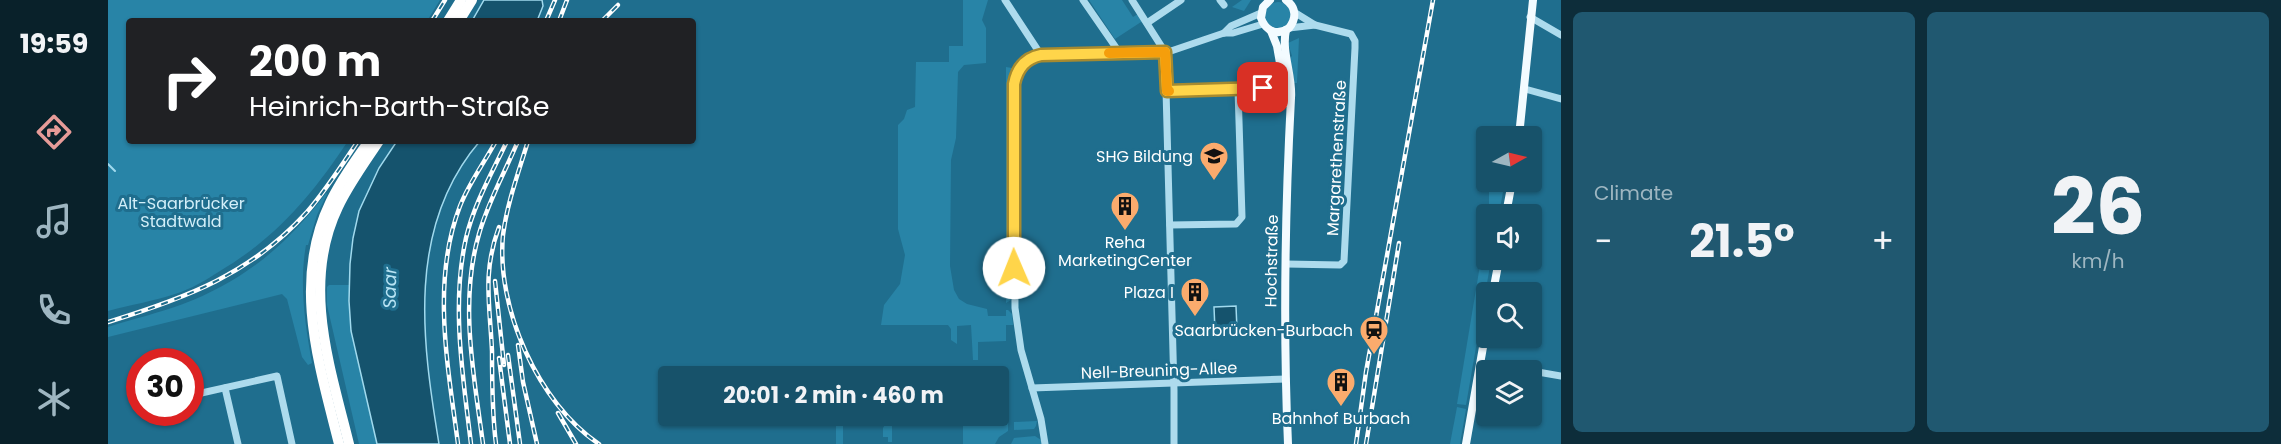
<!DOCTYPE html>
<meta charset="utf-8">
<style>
body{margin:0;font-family:Poppins,sans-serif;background:#205870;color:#f1f3f6;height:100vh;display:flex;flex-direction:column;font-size:22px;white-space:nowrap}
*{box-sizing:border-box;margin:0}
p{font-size:20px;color:#9eb6c1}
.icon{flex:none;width:33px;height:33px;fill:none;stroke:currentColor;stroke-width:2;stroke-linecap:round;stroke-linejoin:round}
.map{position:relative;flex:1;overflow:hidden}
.drawer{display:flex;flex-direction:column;gap:12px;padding:12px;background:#0d2d3a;width:720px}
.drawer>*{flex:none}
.banner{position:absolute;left:18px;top:18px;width:570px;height:126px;border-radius:6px;box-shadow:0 2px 4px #0004;background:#202124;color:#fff;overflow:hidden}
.needle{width:39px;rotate:82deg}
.tools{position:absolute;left:1368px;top:126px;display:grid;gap:12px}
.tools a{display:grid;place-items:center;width:66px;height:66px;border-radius:6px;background:#17526a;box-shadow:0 2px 4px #0004;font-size:30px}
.speed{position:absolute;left:18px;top:348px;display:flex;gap:12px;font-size:30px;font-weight:700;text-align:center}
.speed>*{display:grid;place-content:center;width:78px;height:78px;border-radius:50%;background:#17526a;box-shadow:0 2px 4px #0004;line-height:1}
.speed .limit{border:9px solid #d22;background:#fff;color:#111}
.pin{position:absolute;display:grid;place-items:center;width:51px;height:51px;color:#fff;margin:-26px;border-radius:12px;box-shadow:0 3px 9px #0006}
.me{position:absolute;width:66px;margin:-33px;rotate:359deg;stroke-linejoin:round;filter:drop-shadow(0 0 4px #0008)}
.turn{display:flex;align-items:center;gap:21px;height:126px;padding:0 24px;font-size:27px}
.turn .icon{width:78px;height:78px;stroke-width:2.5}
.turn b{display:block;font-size:42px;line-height:51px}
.big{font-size:45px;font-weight:700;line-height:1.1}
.drawer .card{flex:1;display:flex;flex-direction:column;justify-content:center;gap:9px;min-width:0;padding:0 21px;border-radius:9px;background:#205870}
.drawer .dial{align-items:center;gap:0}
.dial b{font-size:78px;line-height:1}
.heat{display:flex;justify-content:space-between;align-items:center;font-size:33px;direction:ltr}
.drawer .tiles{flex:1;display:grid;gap:12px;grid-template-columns:repeat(2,1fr)}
.trip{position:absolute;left:550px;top:366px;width:351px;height:60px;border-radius:6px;background:#17526a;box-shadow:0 2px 4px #0004;font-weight:700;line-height:60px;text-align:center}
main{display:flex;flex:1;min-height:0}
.tab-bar{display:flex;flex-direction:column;width:108px;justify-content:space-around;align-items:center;background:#09212a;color:#9eb6c1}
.tab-bar .icon{width:42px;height:42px}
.tab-bar .on{color:#e69b98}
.tab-bar b{font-size:27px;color:#f1f3f6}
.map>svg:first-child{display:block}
.green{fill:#2884a7}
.water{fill:#15536d;stroke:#a1daee;stroke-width:1.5}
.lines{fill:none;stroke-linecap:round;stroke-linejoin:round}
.stream{stroke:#a1daee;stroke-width:2}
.minor{stroke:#addbed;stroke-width:7}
.major{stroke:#f3fbff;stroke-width:8}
.highway{stroke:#fff;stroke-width:10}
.rail-casing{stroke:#fff;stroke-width:4.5}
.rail{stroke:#1f6e8e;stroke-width:2;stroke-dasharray:7;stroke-linecap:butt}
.route-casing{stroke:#a68a30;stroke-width:15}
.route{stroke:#ffd54a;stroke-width:10}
.slow{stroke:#f59e0b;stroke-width:10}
.labels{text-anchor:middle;stroke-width:6;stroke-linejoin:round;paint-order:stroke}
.poi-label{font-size:16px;fill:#fff;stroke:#1f6e8e;text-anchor:end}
.street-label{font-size:16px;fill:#fff;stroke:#1f6e8e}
.park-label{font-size:16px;fill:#d3eff9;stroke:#1f6e8e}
.water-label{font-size:18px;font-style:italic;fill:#b9e4f4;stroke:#1f6e8e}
</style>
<main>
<nav class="tab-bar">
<b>19:59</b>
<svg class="icon on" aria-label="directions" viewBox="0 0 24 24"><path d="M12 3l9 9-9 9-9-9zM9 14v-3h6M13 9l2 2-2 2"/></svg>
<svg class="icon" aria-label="music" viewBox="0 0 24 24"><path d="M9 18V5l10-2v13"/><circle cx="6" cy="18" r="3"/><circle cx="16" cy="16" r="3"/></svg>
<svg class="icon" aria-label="phone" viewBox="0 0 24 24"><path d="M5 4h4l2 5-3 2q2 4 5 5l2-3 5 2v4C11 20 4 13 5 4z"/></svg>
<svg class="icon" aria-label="climate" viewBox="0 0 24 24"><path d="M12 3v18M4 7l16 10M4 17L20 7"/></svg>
</nav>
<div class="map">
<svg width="1453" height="444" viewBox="0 0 1453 444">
<rect width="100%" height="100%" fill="#1f6e8e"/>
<g class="green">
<path d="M0,0H332L319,21H21V141H240C204,195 169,237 112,271C98,280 83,289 67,294C46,301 22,305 0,311Z"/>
<path d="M855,0H880L874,20L878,28V63L856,65L850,72L848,138L843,160L842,266L846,290L851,299L859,304L879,309L880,316H898V310H900L904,314L905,325H898V341L870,342V360H865L863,325L849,326V344L843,340V329L840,325H773L776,305L792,284L797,255L790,229V125L796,119L799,110L807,107L808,62H841V46H855Z"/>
<path d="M981,0H1014L1025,17L1030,14L1038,26L1033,22L1007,39Z"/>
<path d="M1134,0H1143L1136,11L1124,7Z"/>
<circle cx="1170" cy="15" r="13"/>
<path d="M1191,38L1189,83H1186L1182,58L1184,56L1180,43Z"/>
<path d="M898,67L904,68V70L902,86L903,300L898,303Z"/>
<path d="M1381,182H1390L1395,192L1391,214H1381Z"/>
<path d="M218,193L219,194L209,215L200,245H198C191,284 197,324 204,363L200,365L194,357L179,299L174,294L0,337V327C25,319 51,313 75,304C136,281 179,245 218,193Z"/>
<path d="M1378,229V260H1383L1358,405L1349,404Z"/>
<path d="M221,285H241L243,331L269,444H251L219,305V287Z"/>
<path d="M1349,407L1358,409L1352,444H1342Z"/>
<path d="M728,416H768V426L766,422H735V444H728Z"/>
<path d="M885,416L886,423H900V431L891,437L887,444H855V426L866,417Z"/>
<rect x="800" y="418" width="33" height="6"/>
<path d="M779,421H784V442H780V437H775V428Z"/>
<path d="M929,421L928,426L926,429L906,430V422Z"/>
<path d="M927,436L933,440L934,444H903L906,438Z"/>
</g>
<g class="water">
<path d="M376,0H434L435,6L429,21H364Z"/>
<path d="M289,141H372C298,227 314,341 331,444H269L243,331L241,301L242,264L245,238L251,211L271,168Z"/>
<path d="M1128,306L1129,330L1107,331L1106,307Z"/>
</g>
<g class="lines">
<path class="stream" d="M0,164L7,171"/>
<g class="minor">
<path d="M897,0L933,55"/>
<path d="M975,0L1011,52"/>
<path d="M1024,0L1057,52L1066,390V444"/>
<path d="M1112,0L1116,5"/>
<path d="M1422,17L1453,35"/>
<path d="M1039,23L1073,0"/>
<path d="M1181,28L1207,25"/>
<path d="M1116,33L1123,26L1153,13"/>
<path d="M1417,89L1453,99"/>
<path d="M1059,91L1155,88"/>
<path d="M1062,225L1128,224L1134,217L1130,89"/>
<path d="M1178,264L1232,265L1236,261L1247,48V41L1243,34L1207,25L1186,12"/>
<path d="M1373,363L1419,370"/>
<path d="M1424,371L1453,376"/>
<path d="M117,388L130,444"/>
<path d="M924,388L1178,379"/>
<path d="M89,394L169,376L184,444"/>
<path d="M937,444L933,419L913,350L907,308L906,92C906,74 913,59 933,55L1063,51L1116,33H1125L1155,24"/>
</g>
<g class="major">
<path d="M1162,0L1155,7L1153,18C1158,32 1170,36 1181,28C1189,18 1188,7 1178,0"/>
<path d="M1178,30C1173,52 1185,76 1183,98C1177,213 1175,329 1180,444"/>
<path d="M1163,31L1169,46L1179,103"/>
<path d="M1411,136L1425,0"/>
<path d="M1398,214L1404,182"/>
<path d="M1385,292L1391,260"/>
<path d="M1358,444L1378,330"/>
</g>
<g class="highway">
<path d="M340,21L353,0"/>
<path d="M351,21L364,0"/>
<path d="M231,444C211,364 184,282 222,203C232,181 247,161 261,141"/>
<path d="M241,444C222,367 193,284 230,207C241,184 257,162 271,141"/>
</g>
<g class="rail-casing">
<g id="rail">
<path d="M324,21L337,0"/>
<path d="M438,21L447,0"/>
<path d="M451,21L459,0"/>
<path d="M494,21L510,5"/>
<path d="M420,141C411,171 399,203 395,235C388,308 430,403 491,444"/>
<path d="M387,281L396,365"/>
<path d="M0,322C78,298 143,274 199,212C218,190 234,165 250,141"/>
<path d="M410,345L415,382L429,444"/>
<path d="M400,355L412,444"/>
<path d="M391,358L402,444"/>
<path d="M450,413L468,444"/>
<path d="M350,444C340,367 323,281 352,206C361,183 376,163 388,141"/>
<path d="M363,444C355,377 343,305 358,238C366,204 384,173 399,141"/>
<path d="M375,444C366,376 351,302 371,234C380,202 397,172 410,141"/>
<path d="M388,444C384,413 384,382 384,351C382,305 374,273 391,227"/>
<path d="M1248,444L1258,372L1325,0"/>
<path d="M1258,444L1291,243"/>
</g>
</g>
<use href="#rail" class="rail"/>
</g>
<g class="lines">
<g class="route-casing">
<path id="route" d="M906,268V84C909,69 917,58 933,55L1057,52L1059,91L1155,88"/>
</g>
<use href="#route" class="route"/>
<path class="slow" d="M1001,53L1057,52L1059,91H1061"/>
</g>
<defs>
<g id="school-pin" transform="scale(1.5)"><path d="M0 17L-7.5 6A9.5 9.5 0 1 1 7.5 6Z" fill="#fbab6d" stroke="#1f6e8e"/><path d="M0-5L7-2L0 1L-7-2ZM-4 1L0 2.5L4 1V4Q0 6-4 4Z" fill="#111"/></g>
<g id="building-pin" transform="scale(1.5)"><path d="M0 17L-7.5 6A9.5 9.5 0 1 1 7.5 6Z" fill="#fbab6d" stroke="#1f6e8e"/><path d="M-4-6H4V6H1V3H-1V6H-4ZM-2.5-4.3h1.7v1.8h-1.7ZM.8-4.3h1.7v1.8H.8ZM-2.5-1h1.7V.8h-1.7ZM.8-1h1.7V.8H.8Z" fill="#111"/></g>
<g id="station-pin" transform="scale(1.5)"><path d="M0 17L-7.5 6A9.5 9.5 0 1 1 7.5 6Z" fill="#fbab6d" stroke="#1f6e8e"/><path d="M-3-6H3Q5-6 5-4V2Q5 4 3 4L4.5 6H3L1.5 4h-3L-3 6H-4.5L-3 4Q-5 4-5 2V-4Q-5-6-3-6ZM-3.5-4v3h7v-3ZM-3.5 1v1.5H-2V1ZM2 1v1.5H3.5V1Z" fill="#111"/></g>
</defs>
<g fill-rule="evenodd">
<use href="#school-pin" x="1106" y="156"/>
<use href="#building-pin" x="1017" y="206"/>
<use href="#building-pin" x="1087" y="292"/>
<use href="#station-pin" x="1266" y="330"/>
<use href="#building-pin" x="1233" y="382"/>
</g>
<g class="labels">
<g class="poi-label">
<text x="1085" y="162">SHG Bildung</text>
<text x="1017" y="248" text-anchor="middle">Reha<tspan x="1017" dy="18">MarketingCenter</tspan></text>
<text x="1066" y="298">Plaza I</text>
<text x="1245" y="336">Saarbrücken-Burbach</text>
<text x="1233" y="424" text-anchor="middle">Bahnhof Burbach</text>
</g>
<g class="street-label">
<text transform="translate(1228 158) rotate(-87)" y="6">Margarethenstraße</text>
<text transform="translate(1163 261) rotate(-89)" y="6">Hochstraße</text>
<text transform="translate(1051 370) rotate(-2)" y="6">Nell-Breuning-Allee</text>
</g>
<g class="park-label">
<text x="73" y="209">Alt-Saarbrücker<tspan x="73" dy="18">Stadtwald</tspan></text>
</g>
<g class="water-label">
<text transform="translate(282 288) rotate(-89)" y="6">Saar</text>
</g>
</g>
</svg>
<div class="tools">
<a><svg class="needle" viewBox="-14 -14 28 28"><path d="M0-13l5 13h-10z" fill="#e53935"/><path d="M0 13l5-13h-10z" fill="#9eb6c1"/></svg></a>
<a><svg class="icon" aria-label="sound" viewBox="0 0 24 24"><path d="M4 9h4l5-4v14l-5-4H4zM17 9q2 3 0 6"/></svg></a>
<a><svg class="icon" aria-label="search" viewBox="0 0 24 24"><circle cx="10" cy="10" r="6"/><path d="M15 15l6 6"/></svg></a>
<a><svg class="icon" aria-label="layers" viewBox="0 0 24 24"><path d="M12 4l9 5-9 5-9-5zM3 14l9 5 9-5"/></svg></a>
</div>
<div class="speed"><div class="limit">30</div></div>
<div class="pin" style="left:1155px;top:88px;background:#d93025"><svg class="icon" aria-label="arrive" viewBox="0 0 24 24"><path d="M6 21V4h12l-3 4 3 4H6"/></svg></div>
<svg class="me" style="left:906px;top:268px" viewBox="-20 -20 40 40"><circle r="19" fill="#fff"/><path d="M0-13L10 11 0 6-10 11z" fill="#ffd54a"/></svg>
<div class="trip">20:01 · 2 min · 460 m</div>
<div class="banner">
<div class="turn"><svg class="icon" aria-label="right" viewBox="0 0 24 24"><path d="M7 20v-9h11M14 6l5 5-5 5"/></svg><div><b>200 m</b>Heinrich-Barth-Straße</div></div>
</div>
</div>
<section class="drawer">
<div class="tiles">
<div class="card"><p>Climate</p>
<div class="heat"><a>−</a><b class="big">21.5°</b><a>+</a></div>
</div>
<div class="card dial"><b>26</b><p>km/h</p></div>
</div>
</section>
</main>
